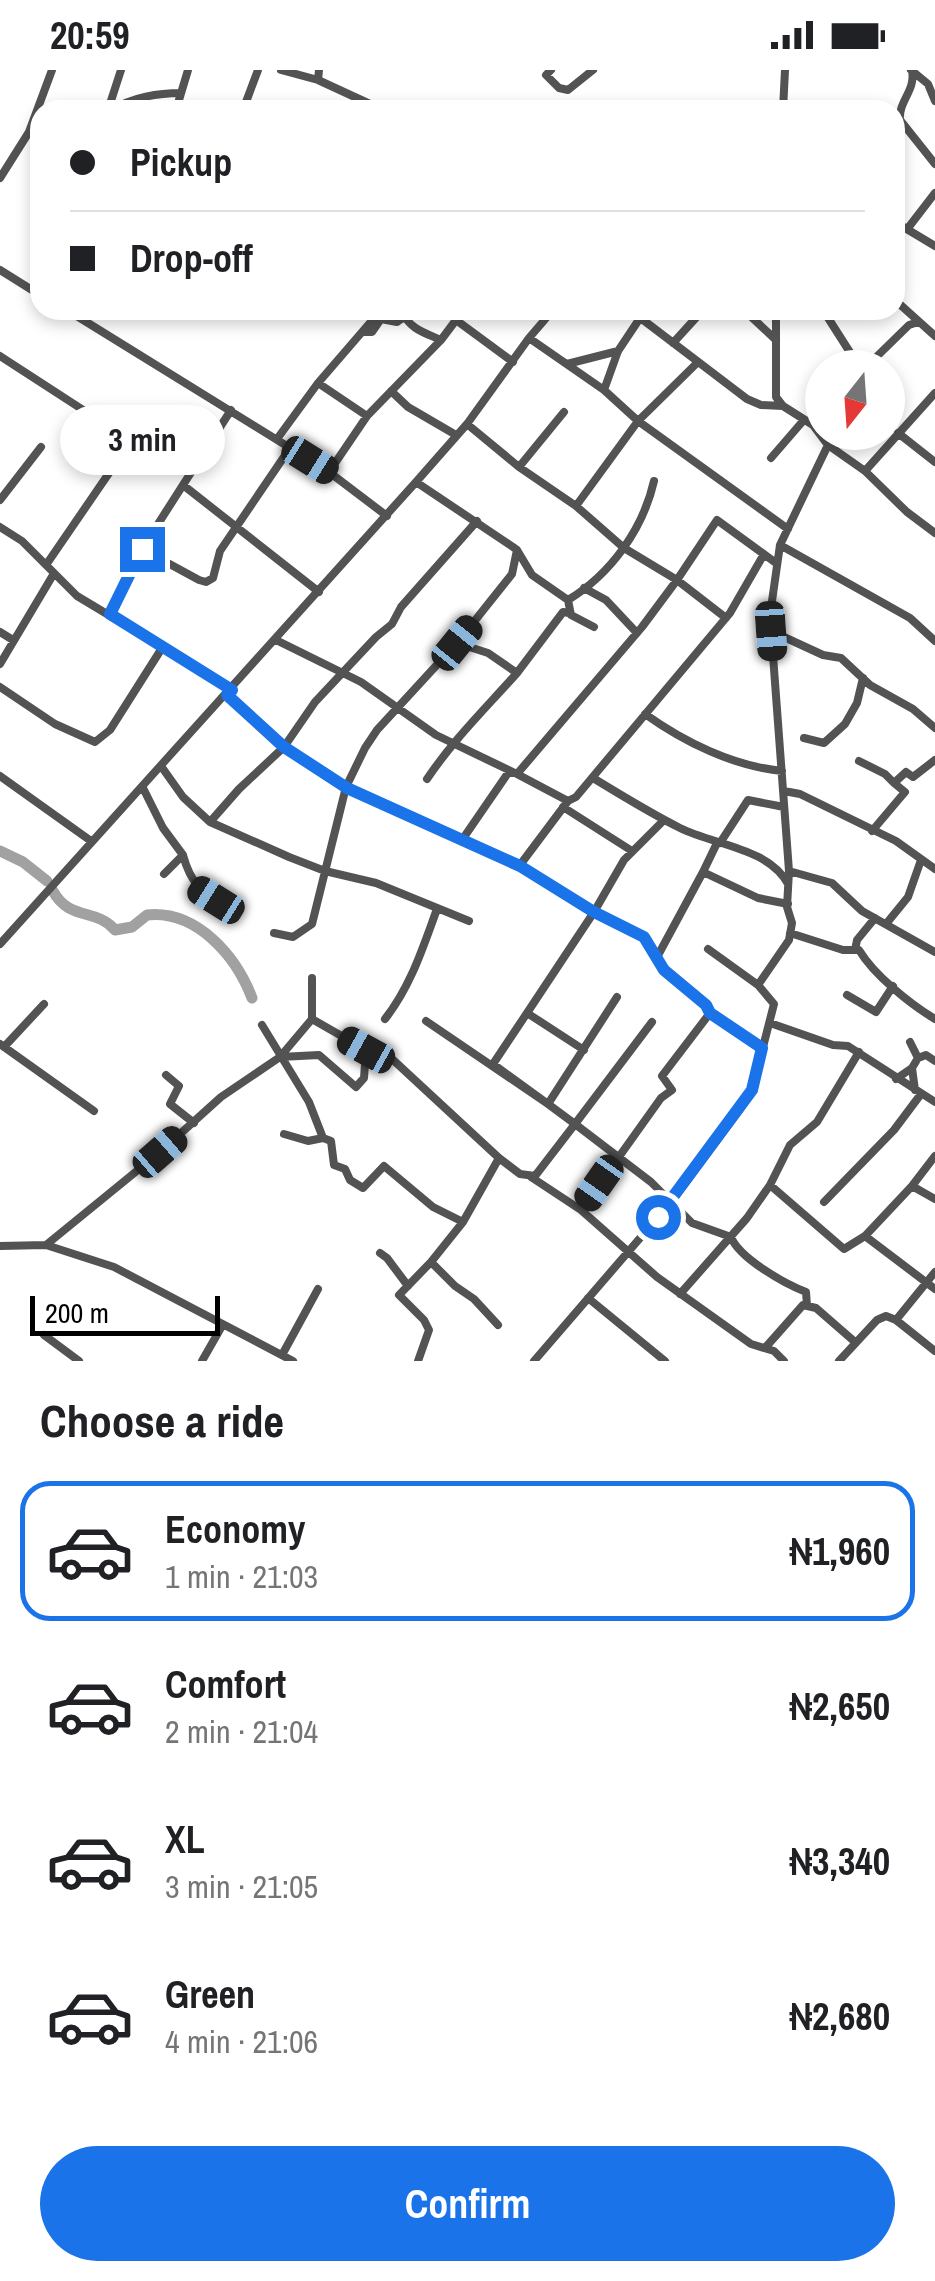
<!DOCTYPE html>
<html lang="en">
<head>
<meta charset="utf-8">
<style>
  body { margin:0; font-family:"Archivo Narrow",sans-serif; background:#f2f2f2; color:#202124; height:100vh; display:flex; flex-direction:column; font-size:38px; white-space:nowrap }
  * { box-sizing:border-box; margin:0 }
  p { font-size:32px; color:#757577 }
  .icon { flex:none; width:55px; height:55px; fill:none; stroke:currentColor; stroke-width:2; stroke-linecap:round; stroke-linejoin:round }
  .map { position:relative; height:1291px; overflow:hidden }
  .details { display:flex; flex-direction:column; background:#fff; flex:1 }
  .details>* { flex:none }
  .hud { position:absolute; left:30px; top:30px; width:875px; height:220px; border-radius:30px; box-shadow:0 5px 15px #0003; display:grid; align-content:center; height:220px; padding:0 40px; background:#fff }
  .needle { width:65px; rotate:197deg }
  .fabs { position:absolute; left:805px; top:280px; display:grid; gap:20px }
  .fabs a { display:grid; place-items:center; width:100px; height:100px; border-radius:50%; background:#fff; box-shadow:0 5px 15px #0003; font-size:50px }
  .scale { position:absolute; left:30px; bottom:25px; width:190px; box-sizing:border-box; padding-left:10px; border:5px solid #000; border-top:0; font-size:28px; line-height:35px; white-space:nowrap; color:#000; -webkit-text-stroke:8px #fff; paint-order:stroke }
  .end { position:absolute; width:45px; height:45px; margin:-22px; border:12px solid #1a73e8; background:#fff; box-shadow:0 0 0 5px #fff }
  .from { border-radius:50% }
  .bubble { position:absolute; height:70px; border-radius:35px; background:#fff; box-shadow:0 5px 15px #0003; font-size:32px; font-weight:700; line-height:70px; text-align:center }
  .car { position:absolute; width:30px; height:60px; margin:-30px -15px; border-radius:12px; box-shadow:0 0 8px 2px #0007; background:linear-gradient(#222 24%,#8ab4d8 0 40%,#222 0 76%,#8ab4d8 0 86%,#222 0) }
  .hud b { display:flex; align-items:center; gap:35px; height:95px; font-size:38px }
  .hud b+b { border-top:2px solid #e0e0e0 }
  .hud i { width:25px; height:25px; background:#202124 }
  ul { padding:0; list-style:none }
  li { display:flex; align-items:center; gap:30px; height:140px; margin:0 20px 15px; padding:0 20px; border:5px solid transparent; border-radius:30px }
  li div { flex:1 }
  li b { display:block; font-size:38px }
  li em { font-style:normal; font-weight:700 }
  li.selected { border-color:#1a73e8 }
  li>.icon { width:90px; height:90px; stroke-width:1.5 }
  h2 { padding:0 40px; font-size:45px; line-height:120px }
  .primary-button { display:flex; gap:20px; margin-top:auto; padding:20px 40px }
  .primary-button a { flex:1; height:115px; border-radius:60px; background:#1a73e8; color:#fff; font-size:40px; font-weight:700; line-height:115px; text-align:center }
  .status { display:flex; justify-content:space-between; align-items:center; height:70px; padding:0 50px; background:#fff; direction:ltr }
  .status svg { height:28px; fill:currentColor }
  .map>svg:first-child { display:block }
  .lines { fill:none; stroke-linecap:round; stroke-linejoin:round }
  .river { stroke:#a1a1a1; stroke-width:11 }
  .minor { stroke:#535353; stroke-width:8 }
  .route { stroke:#1a73e8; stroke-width:12 }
</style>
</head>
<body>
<div class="status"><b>20:59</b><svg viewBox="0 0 49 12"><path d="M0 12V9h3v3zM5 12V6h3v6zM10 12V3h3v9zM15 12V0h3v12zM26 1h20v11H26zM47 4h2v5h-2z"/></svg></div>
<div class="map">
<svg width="935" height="1291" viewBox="0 0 935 1291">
  <rect width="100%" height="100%" fill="#fff"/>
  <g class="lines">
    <path class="river" d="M0 781 23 792 47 811
      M53 821C69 851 97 838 115 860L132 857 147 845C197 840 236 886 252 928"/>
    <path class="minor" d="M281 0 318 10
      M319 0 318 10 383 40
      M551 0 546 5 559 18 568 20 593 0
      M911 0 928 14 935 31
      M912 1C916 20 898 32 900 50L935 94
      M108 40 121 0
      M113 40C131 27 160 23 181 23
      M176 40 188 0
      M243 40 258 0
      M783 40 785 0
      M0 108 29 62 52 0
      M895 152 935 176
      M908 158 935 123
      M0 200 40 225
      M895 230 935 266
      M67 240 329 402 387 446
      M401 240C409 259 425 263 441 270
      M630 240 747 329 761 335 783 336
      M744 240 776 270
      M776 240V327L783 336 813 355 828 375 865 401 907 442 935 463
      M823 240 860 298
      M364 262H372L381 249 397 252 404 247
      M529 268 553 240
      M673 273 703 240
      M0 286 131 371 46 495
      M567 294 618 281
      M865 298 909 255 918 252
      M318 313 367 346
      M604 320 618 281 640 248
      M391 321 408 337 456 365
      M467 354 519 397 576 436 624 478 677 510 717 450 776 493
      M898 363 935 392
      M277 369 318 313 381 240
      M771 388 803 351
      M519 397 564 342
      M865 401 935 323
      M329 402 367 346 441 270 456 250 513 292
      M183 415 319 522
      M0 430 41 377
      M576 436 638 351 698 292
      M0 457 22 471 77 526 232 619
      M780 475 910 548 935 571
      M142 479 199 510 206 512 213 508 220 481 290 378
      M517 480 532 505 568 530C611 504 643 459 654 411
      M584 518 606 530 637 563
      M568 530 571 545 594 557
      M110 545 142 479 231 340
      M771 561 823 585 841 588 870 615 913 639 935 658
      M0 562 13 570
      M276 570 361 612 436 665 517 704
      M457 573 488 583 517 603 563 542 569 543
      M0 594 53 505
      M0 617 55 654 95 672 110 660 162 578
      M227 625 281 675 347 718 520 795
      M645 644C684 672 733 696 782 701
      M804 668 824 673 845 654 857 633 863 608
      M859 691 885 704 894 713
      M161 696 183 727 210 752 289 787 325 801 376 813 469 851
      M0 706 91 771
      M593 708C621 725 650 743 680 758 714 775 769 778 788 814
      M427 709C454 669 485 639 517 603
      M142 716 163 758 183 785 164 804
      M784 721 800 724 896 771 935 799
      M568 731 517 704 642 557 677 510 726 548
      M563 737 632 781
      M210 752 239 719 284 677 315 632 376 567 392 554 401 537 477 451
      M872 761 905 722 894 713 906 702 913 707 935 690
      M462 770 508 703H512
      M720 773 748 730 784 737
      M183 785C192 819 206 823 234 841
      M789 801 832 813 862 841 935 882
      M703 802 717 773
      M886 854 908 827 921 790
      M274 863 293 867 312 854 346 717 365 678 377 660 457 573 512 504 517 480 513 477 416 412
      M790 863 843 880H859C874 905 910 934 935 949
      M0 874 416 412 467 354 529 268 604 320 638 351 788 459
      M855 880 857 870 875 848
      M656 889 703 802 758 828 788 834
      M758 915 789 870 792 853 787 837 789 801 770 545 780 475 828 375
      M847 925 876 942 893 916
      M710 943 762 978
      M312 949V908
      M385 949C411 916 423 877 437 839
      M426 951 548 1034 493 994 527 943
      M652 952 575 1054 651 1112 692 1153 731 1167C739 1188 785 1214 806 1222L807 1236
      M770 953 833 975 848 976 935 1032
      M262 955 309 1032 323 1068 331 1071 334 1095 345 1099 350 1110 363 1118 384 1096 433 1137 463 1152
      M910 972 918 988 912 998
      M0 974 94 1041
      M4 977 44 934
      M584 980 527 943 594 842 520 795 568 731 576 727 730 543 764 484
      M280 987 312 949 366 980 372 977 391 988 499 1088
      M918 988 926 985 935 991
      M166 1005 179 1016 170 1034 194 1053
      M896 1009 912 998 915 1020
      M284 1064 308 1071 323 1068
      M531 1107 581 1140 657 1207 751 1274 774 1281 784 1291
      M770 1115 844 1179 865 1166 935 1219
      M912 1116 935 1129
      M824 1132 894 1060 921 1024
      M581 1140 661 1028 672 1020 662 1006 710 943 706 935 663 900 644 867 594 842 624 790 664 750
      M865 1166 912 1116 935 1086
      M46 1175 160 1082 221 1027 280 987 319 985 356 1017 364 1008 366 980
      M0 1176 46 1175 114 1197 293 1291
      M380 1183 387 1188 408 1216
      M431 1192 455 1216 474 1229 498 1255
      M680 1224 747 1148 770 1115 790 1075 817 1052 859 982
      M588 1228 665 1291
      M896 1250 935 1202
      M44 1265 79 1291
      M765 1278 803 1235 816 1238 855 1272
      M282 1285 318 1219
      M202 1291 222 1256
      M418 1291 429 1260 424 1250 399 1225 431 1192 463 1152 499 1088 520 1104 535 1106 575 1054 548 1034 617 927
      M534 1291 672 1131 740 1039 752 1020 774 934 758 915 708 879
      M839 1291 877 1250 886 1246 896 1250 935 1281"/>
  </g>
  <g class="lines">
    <path class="route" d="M142 479 110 544 232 620 227 625 284 677 347 718 520 796 594 842 644 867 664 900 706 935 710 943 762 978 752 1020 658 1147"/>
  </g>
</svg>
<div class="fabs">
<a><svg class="needle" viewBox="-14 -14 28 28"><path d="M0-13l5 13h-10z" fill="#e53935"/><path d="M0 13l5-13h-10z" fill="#757577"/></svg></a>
</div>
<div class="scale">200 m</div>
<i class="end from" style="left:658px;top:1147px"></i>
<i class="end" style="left:142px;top:479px"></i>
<div class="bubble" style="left:60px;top:335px;width:165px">3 min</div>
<i class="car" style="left:310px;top:390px;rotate:122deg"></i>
<i class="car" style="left:771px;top:561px;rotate:176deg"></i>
<i class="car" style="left:457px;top:573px;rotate:39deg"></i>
<i class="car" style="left:216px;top:830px;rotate:302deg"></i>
<i class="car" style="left:366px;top:980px;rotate:299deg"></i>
<i class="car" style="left:160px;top:1082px;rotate:49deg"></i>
<i class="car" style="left:599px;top:1113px;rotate:215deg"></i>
<div class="hud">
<b><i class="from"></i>Pickup</b>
<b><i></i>Drop-off</b>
</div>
</div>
<section class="details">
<h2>Choose a ride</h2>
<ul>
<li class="selected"><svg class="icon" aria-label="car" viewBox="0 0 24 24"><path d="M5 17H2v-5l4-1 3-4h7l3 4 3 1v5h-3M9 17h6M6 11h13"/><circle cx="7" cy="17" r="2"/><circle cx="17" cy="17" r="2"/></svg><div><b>Economy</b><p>1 min · 21:03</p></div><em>₦1,960</em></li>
<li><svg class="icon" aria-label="car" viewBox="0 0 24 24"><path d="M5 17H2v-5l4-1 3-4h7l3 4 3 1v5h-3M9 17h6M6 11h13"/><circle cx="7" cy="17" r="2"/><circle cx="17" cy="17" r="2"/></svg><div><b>Comfort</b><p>2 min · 21:04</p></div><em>₦2,650</em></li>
<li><svg class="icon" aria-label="car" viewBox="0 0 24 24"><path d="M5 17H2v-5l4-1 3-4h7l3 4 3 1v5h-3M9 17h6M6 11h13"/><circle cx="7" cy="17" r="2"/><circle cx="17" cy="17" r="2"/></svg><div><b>XL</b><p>3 min · 21:05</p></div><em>₦3,340</em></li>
<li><svg class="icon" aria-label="car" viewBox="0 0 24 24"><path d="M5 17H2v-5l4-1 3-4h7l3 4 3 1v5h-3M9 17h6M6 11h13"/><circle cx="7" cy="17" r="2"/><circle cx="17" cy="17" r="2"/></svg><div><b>Green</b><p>4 min · 21:06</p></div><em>₦2,680</em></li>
</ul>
<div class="primary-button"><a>Confirm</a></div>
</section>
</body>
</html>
